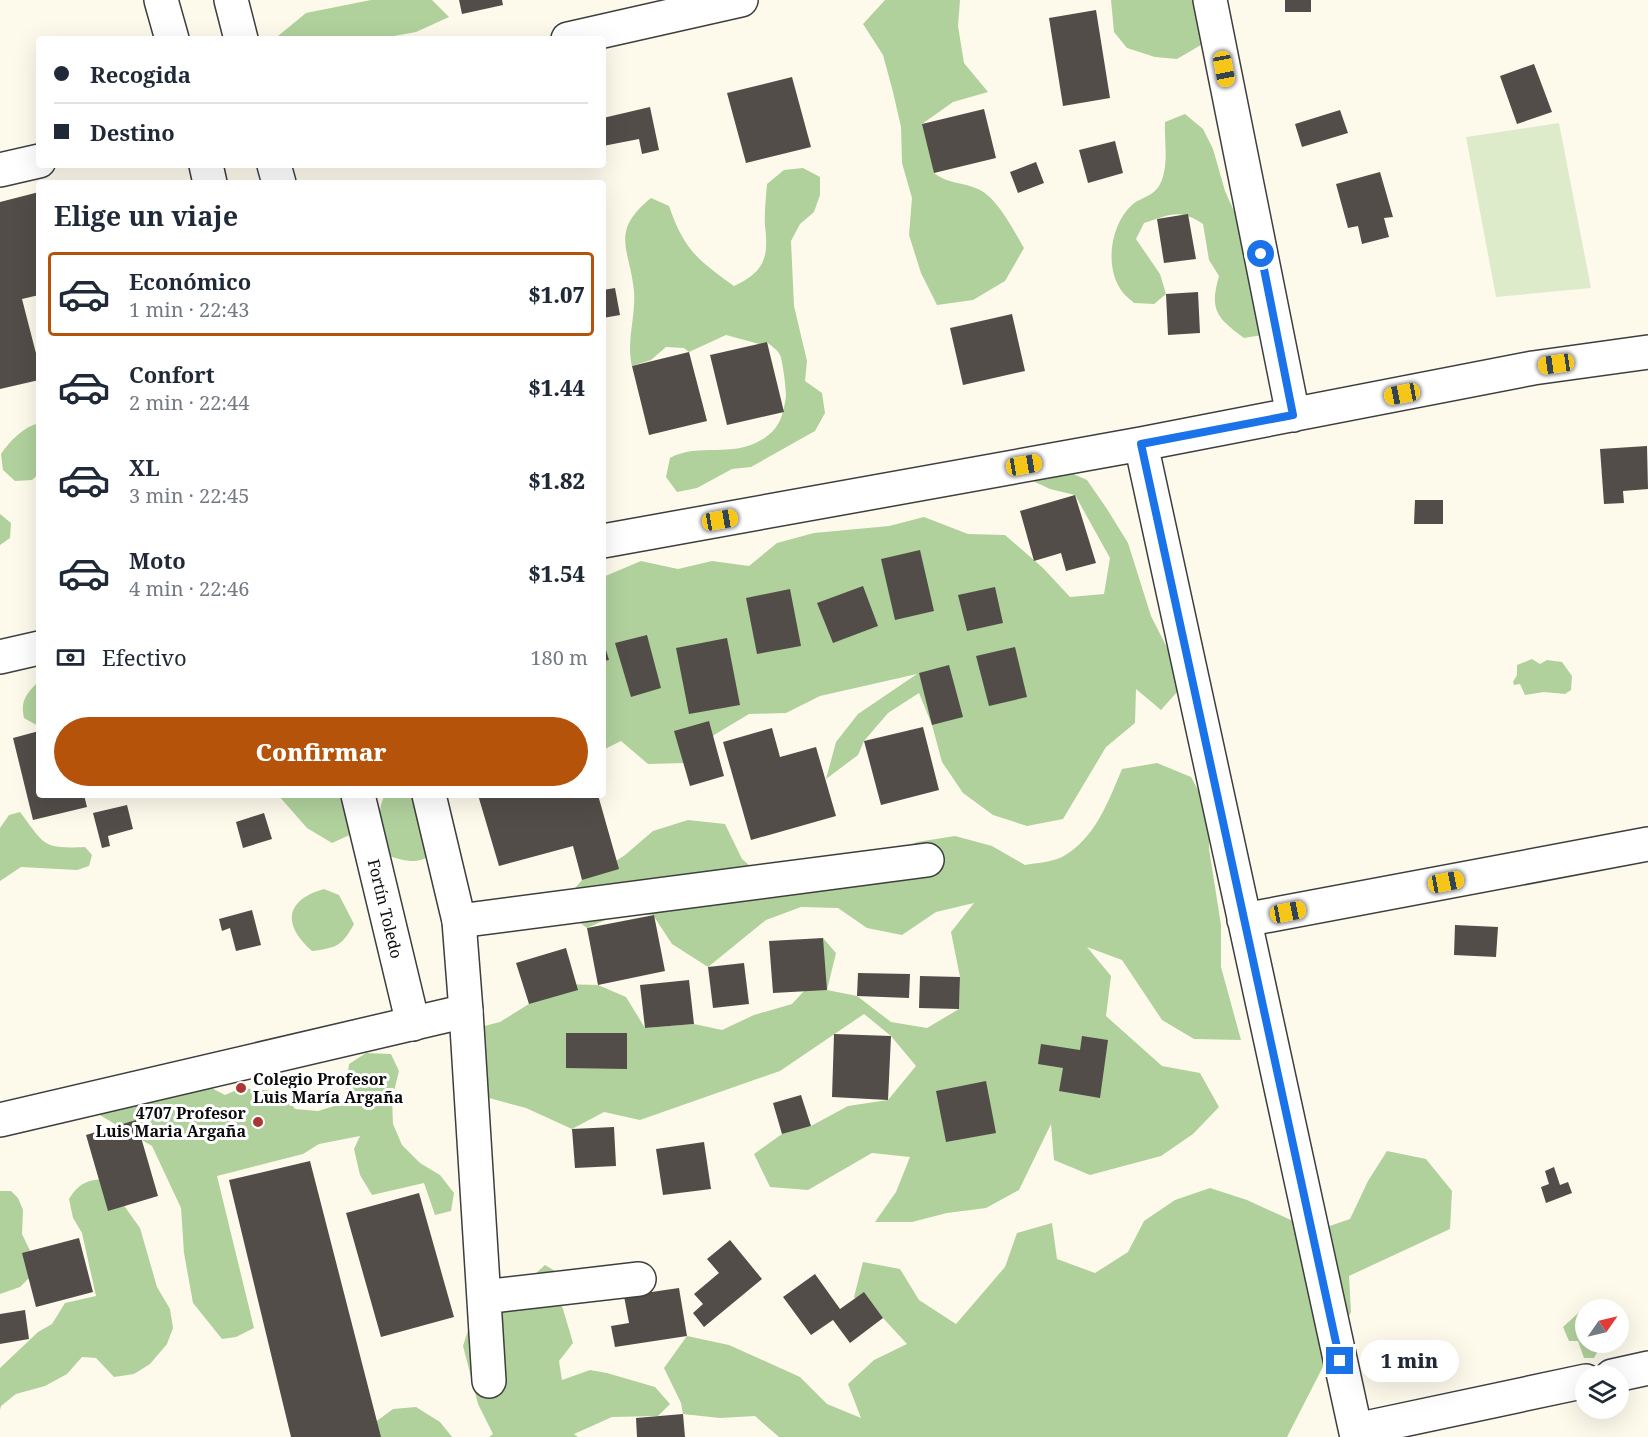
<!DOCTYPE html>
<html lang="es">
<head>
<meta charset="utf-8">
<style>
  body { margin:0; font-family:"Noto Serif",serif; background:#f6f6f7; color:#1f2937; height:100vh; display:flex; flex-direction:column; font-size:22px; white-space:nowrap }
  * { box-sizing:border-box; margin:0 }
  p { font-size:20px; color:#747a83 }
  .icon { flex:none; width:33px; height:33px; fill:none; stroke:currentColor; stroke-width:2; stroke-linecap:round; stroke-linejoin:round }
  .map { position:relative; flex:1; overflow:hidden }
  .details { position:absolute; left:36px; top:180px; width:570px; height:618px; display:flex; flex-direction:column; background:#fff; border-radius:6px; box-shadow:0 6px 24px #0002 }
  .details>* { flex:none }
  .top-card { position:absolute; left:36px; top:36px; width:570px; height:132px; border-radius:6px; box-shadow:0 6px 24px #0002; display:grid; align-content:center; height:132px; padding:0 18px; background:#fff }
  .needle { width:39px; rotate:56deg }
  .buttons { position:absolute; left:1575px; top:1299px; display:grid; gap:12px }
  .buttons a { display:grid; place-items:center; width:54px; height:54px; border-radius:50%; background:#fff; box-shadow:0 6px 24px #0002; font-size:30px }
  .end { position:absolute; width:27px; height:27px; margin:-14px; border:8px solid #1a73e8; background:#fff; box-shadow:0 0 0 3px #fff }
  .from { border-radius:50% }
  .bubble { position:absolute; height:42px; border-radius:21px; background:#fff; box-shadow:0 6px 24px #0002; font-size:20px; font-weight:800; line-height:42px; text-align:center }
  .car { position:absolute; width:18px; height:36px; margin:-18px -9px; border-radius:8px; box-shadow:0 0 4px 2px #0007; background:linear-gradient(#f5c518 24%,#345 0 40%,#f5c518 0 76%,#345 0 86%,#f5c518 0) }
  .top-card b { display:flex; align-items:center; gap:21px; height:57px; font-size:22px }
  .top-card b+b { border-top:2px solid #e0e1e3 }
  .top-card i { width:15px; height:15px; background:#1f2937 }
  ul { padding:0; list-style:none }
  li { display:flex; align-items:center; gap:18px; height:84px; margin:0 12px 9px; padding:0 6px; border:3px solid transparent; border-radius:6px }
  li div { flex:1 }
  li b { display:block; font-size:22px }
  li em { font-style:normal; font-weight:800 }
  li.on { border-color:#b45309 }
  li>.icon { width:54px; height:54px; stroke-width:1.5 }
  h2 { padding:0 18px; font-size:27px; line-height:72px }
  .pay { display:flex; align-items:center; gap:15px; height:66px; padding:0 18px; font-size:22px }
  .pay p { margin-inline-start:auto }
  .primary-button { display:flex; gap:12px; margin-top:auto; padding:12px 18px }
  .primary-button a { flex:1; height:69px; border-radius:36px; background:#b45309; color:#fff; font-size:24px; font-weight:800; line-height:69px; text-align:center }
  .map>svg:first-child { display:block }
  .forest { fill:#b0d19c }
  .pitch { fill:#deebcb }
  .building { fill:#524d49 }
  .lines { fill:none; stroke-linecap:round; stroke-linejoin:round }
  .minor-casing { stroke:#3e3e3e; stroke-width:36 }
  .tertiary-casing { stroke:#3e3e3e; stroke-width:36 }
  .minor { stroke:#fff; stroke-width:33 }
  .tertiary { stroke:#fff; stroke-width:33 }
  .route { stroke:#1a73e8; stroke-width:8 }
  .poi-dot { fill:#a93736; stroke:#fff; stroke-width:2 }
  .labels { text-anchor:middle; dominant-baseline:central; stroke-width:6; stroke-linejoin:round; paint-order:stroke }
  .street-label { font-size:16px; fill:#0b0b0b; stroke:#fff }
  .poi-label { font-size:16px; font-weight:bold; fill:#0b0b0b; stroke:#fff; text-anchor:start }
</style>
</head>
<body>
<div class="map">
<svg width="1648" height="1437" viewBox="0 0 1648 1437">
  <rect width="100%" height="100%" fill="#fdfaec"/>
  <path class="forest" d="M371 0H432L449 17 416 32 378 39H281L278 36 306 13Z
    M885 0H960L958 26 964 63 988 92 953 102 922 124 929 137 934 173C948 184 962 182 978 189 997 197 1014 231 1024 248L1005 281 973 300 937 305 921 273 909 235 912 198 902 163 901 127 893 92 883 55 863 24Z
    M1111 0H1218L1206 42 1177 59 1155 57 1127 48 1114 32Z
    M1185 114 1203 129 1213 149 1225 191 1242 229 1269 334 1244 338C1217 318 1209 310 1219 276L1209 260 1203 224C1179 208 1170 215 1144 223L1136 239 1160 274 1166 294 1154 304 1134 303C1130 299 1124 295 1121 290 1104 265 1111 223 1133 204 1144 196 1155 196 1161 182 1169 164 1164 140 1165 122Z
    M803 168 820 177V195L814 212 800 224 791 241 794 306 807 361 805 381 822 393 825 413 815 431 751 467 732 469 697 488 677 492 666 477 670 458C699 442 731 459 763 439 780 428 783 416 786 396 786 389 783 362 780 355 778 350 771 346 767 342L763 345 726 335 689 352 684 348 666 347 651 360 632 366C626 341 636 317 634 291 630 249 609 232 651 198L669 206C684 250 698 260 734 286 764 272 769 258 765 226 764 213 766 198 767 184L784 170Z
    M39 423V474L32 480 15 481 3 470 1 454C10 441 23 427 39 423Z
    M1053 465 1087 480 1107 509 1128 543 1151 616 1185 683 1161 710 1136 689 1135 723 1106 747 1063 819 1027 826 993 815 963 793 942 762 932 725 919 693 888 713 864 741 858 755 826 779 836 742 858 714 917 674 820 696 786 713 749 714 714 735 686 763 648 764 621 741 603 750V577L641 561 678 569 712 561 749 566 777 543 814 533 889 526 924 517 968 534 1005 535 1043 568 1070 597 1104 594 1110 558 1075 495 1050 489 1018 474Z
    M0 514 11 523 10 538 0 545Z
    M1532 659 1540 664 1547 660 1562 662 1572 676 1571 690 1565 694 1544 692 1525 695 1520 684 1514 685 1513 682 1517 675V665Z
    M39 681V725L38 726 24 718C20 700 27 693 39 681Z
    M1157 763 1191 777 1209 810V849L1221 925V967L1241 1040 1194 1039 1162 1020 1122 960 1087 947 1111 976 1106 1016 1162 1066 1200 1073 1219 1107 1193 1134 1161 1156 1090 1175 1054 1160 1051 1124 1019 1190 986 1208 947 1213 912 1222H875L896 1192 910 1157 872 1153 808 1190 770 1187 754 1154 782 1134 811 1126 848 1106 888 1100 916 1066 891 1036 864 1014 780 1071 640 1120 604 1112 572 1129 526 1108 489 1098 469 1068 461 1032 500 1022 561 984 598 985 626 997 645 1028 694 1024 722 1030 754 1015 792 1004 816 978 823 938 836 953 827 990 857 996 891 1022 927 1028 959 1009 960 977 951 932 974 903 936 912 902 935 867 928 838 908 801 907 766 920 708 967 672 944 653 915 621 913 587 928 559 907 582 880 595 875 625 855 653 831 688 820 725 824 742 859 771 884 882 857 917 842 955 836 992 846 1025 865C1036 863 1052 862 1062 857 1095 839 1108 802 1122 769Z
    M278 795H355L352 834 332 843 307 828Z
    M385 795H438L452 816 453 836C429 859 421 868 387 855 381 837 375 812 385 795Z
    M20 812C45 845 42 849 85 847L92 855 89 866 77 870 21 867 0 881V828L9 815Z
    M324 889 339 895 354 924C342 946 336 948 312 951 282 925 285 900 324 889Z
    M366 1053 391 1054 399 1071 392 1099 393 1124 402 1145 420 1163 440 1175 454 1193 451 1211 435 1215 424 1183 372 1195 360 1175 354 1149 360 1136 319 1144 303 1154 217 1176 254 1328 236 1337 222 1339 193 1303 184 1253 181 1208 152 1146 93 1111 110 1081 129 1072 167 1065 225 1095 241 1088 283 1092 295 1109 318 1111 357 1099 346 1088 349 1064Z
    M1387 1151 1426 1159 1452 1191 1450 1229 1349 1276 1351 1312 1287 1437H779L755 1416 720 1418 683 1414 681 1403 664 1368 687 1336 729 1345 800 1377 827 1404 861 1418 848 1384 874 1360 907 1344 883 1318 854 1297 863 1262 900 1269 919 1300 956 1324 1005 1267 1017 1233 1052 1223 1057 1259 1095 1273 1128 1252 1144 1221 1175 1200 1210 1188 1247 1200 1315 1231 1350 1219 1368 1181Z
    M105 1179 140 1228 157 1287 170 1309 173 1328 167 1344 150 1364 134 1374 114 1377 96 1358 82 1357 67 1374 45 1386 16 1394 1 1406 0 1410V1368L38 1332 52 1324 65 1303 96 1296 82 1233 73 1218 69 1199C79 1183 87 1180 105 1179Z
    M0 1191H11L18 1198 23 1210 22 1234 34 1259V1273L20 1287 0 1294Z
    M545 1265 560 1274V1299L573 1343 559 1361 562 1380 590 1370 607 1373 655 1387 670 1404 658 1416 612 1417 574 1434 578 1437H489L493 1434 478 1404 463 1346 471 1321 523 1285Z
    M1587 1305 1601 1307 1602 1309 1586 1310V1342L1611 1343 1602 1344 1594 1358H1584L1578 1341H1569L1563 1327Z
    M416 1407 440 1422 452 1437H355L393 1409Z"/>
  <path class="pitch" d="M1559 123 1591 288 1496 297 1466 137Z"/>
  <path class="building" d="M459 0H502L503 5 462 14Z
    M1285 0H1311V12H1285Z
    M1096 10 1110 98 1063 106 1049 18Z
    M1534 64 1552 112 1517 124 1500 76Z
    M792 77 811 147 746 163 727 93Z
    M650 107 659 150 642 154 639 139 603 146V118Z
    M984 109 996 158 934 173 922 124Z
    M1340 110 1348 133 1302 147 1295 124Z
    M1115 141 1123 173 1088 183 1079 150Z
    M1036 162 1044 183 1018 193 1010 172Z
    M1380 172 1393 217 1384 218 1389 237 1362 244 1358 226 1348 228 1336 184Z
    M39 192V295L22 299 39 365V380L0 389V202Z
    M1188 214 1196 259 1164 263 1157 219Z
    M615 288 620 315 603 318V290Z
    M1198 292 1200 333 1168 335 1166 294Z
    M1012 314 1025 371 963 385 950 328Z
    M767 342 784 412 727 425 710 355Z
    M689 352 707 421 649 435 632 366Z
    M1647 446 1648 489 1623 491 1624 503 1604 504 1600 449Z
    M1075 495 1096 563 1066 571 1061 553 1034 561 1020 511Z
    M1415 500H1443V524H1414Z
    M920 550 934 611 895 620 881 559Z
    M863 586 878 626 833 643 817 603Z
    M995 587 1003 623 967 631 958 595Z
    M790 589 801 646 757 654 746 598Z
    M647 635 661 688 631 697 615 643Z
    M727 638 740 705 689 714 676 648Z
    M603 640 609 660 603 661Z
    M1015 647 1027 697 989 706 976 656Z
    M949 665 963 717 932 725 919 673Z
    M709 721 724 776 690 786 674 731Z
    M923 727 939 790 881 805 864 741Z
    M772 728 780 757 816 747 836 816 751 840 723 742Z
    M39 731V795H84L87 807 33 820 13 738Z
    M478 795H598L619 869 582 880 573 846 499 866Z
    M127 805 133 829 108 836 110 846 102 848 93 813Z
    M264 813 272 839 243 848 236 822Z
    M252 910 261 945 236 951 230 928 222 931 219 919Z
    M654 915 665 971 598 985 587 928Z
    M1455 925 1498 927 1496 957 1454 955Z
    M823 938 827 990 773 993 769 941Z
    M566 948 578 990 529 1004 516 963Z
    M744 963 749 1004 713 1008 708 967Z
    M858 973 910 974 909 998 857 996Z
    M920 976 960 977 959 1009 919 1008Z
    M689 980 694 1024 645 1028 640 985Z
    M566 1033H627V1069L566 1068Z
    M834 1034 891 1036 888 1100 832 1097Z
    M1082 1036 1108 1040 1100 1098 1059 1091 1063 1068 1038 1064 1041 1044 1080 1050Z
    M986 1081 996 1133 946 1142 936 1091Z
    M801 1095 811 1126 782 1134 773 1103Z
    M136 1120 158 1196 108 1211 86 1135Z
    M614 1127 616 1166 575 1168 572 1129Z
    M704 1142 711 1189 663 1195 656 1149Z
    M310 1161 381 1437H291L229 1180Z
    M1554 1167 1560 1185 1568 1182 1572 1193 1546 1203 1541 1187 1549 1184 1545 1171Z
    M419 1193 454 1317 381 1337 346 1213Z
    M79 1238 93 1292 36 1307 22 1253Z
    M730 1240 762 1279 704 1327 693 1313 703 1304 694 1294 719 1273 707 1259Z
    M815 1274 840 1309 864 1292 883 1318 850 1343 833 1320 811 1335 783 1297Z
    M679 1288 687 1336 615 1347 611 1326 629 1323 624 1296Z
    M25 1310 29 1339 0 1344V1314Z
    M683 1414 685 1437H637L636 1418Z"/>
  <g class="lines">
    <g class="minor-casing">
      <path id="minor" d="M1210 0 1293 415
        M568 39 741 0
        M0 170 39 161
        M1141 444 1357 1437
        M603 541 1141 444 1533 368 1648 352
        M0 657 39 648
        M1244 920 1648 844
        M459 921 927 860
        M466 1011 489 1381
        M484 1297 639 1279
        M1612 1376 1648 1368
        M1356 1430 1586 1381"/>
    </g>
    <g class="tertiary-casing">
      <g id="tertiary">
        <path d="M161 0 172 39"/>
        <path d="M231 0 241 39"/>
        <path d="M206 165 210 183"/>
        <path d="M274 165 279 183"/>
        <path id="s1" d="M358 795 413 1024"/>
        <path d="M0 1120 466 1011 459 921 429 795"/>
      </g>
    </g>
    <use href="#minor" class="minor"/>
    <use href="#tertiary" class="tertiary"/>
  </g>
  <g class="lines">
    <path class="route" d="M1261 254 1293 415 1141 444 1340 1361"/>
  </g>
  <g class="poi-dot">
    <circle cx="241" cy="1088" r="6"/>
    <circle cx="258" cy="1122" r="6"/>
  </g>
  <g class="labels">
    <g class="street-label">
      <text stroke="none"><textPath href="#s1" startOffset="117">Fortín Toledo</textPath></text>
    </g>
    <g class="poi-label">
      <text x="253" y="1079">Colegio Profesor<tspan x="253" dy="18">Luis María Argaña</tspan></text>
      <text x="246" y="1113" text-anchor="end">4707 Profesor<tspan x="246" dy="18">Luis Maria Argaña</tspan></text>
    </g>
  </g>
</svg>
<div class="buttons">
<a><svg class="needle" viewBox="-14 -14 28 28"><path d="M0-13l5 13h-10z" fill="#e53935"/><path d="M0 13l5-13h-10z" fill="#747a83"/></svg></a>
<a><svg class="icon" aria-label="layers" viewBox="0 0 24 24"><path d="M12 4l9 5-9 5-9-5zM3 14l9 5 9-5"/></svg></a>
</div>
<i class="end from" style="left:1261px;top:254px"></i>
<i class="end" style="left:1340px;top:1361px"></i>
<div class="bubble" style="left:1360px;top:1340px;width:99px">1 min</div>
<i class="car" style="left:1224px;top:69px;rotate:169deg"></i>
<i class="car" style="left:1556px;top:364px;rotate:262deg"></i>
<i class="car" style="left:1402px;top:394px;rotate:259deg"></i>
<i class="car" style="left:1024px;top:465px;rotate:80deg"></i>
<i class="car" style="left:720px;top:520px;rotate:80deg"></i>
<i class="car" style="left:1446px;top:882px;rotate:79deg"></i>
<i class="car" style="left:1288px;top:912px;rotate:79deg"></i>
<div class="top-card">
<b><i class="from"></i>Recogida</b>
<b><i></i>Destino</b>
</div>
<section class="details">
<h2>Elige un viaje</h2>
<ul>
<li class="on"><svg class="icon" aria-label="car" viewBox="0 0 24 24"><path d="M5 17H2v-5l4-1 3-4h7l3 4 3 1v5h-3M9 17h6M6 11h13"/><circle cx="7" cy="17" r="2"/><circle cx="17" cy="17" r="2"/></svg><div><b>Económico</b><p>1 min · 22:43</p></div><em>$1.07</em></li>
<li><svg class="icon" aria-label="car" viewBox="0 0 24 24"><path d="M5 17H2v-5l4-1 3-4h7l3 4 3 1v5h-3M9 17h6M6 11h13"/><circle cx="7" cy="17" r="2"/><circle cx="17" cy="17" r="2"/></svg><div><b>Confort</b><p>2 min · 22:44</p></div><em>$1.44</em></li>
<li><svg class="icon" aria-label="car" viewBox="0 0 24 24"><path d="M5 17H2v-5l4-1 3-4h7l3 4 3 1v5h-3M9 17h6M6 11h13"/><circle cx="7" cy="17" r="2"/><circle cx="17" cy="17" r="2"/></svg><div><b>XL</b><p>3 min · 22:45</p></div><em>$1.82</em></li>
<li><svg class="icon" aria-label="car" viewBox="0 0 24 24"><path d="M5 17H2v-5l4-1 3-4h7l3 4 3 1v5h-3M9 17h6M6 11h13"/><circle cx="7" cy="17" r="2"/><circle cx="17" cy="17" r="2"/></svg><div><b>Moto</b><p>4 min · 22:46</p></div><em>$1.54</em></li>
</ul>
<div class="pay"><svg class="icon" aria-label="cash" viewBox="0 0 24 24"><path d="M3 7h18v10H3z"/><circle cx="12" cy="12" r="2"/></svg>Efectivo<p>180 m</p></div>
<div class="primary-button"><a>Confirmar</a></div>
</section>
</div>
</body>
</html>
